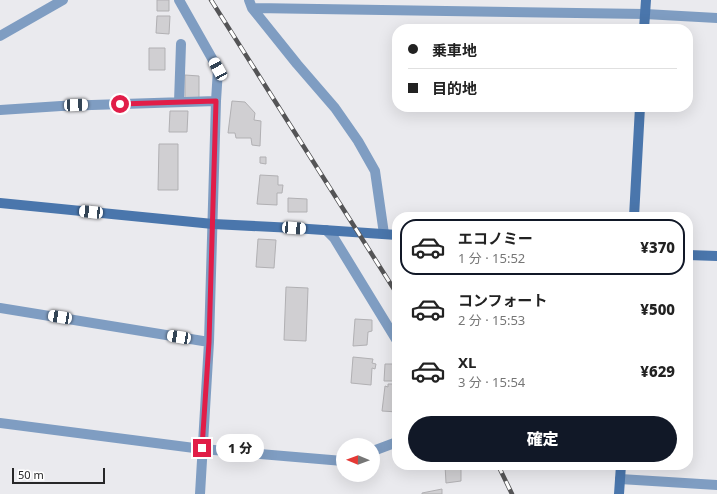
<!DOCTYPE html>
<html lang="ja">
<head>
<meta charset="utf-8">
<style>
  body { margin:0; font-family:"Noto Sans","Noto Sans JP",sans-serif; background:#f6f6f6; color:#222; height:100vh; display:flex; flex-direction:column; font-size:15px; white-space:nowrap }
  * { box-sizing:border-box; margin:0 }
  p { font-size:13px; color:#767676 }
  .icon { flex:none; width:22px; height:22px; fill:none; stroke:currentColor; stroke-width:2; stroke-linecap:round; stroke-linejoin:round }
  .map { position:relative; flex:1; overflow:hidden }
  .drawer { position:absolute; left:392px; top:212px; width:301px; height:258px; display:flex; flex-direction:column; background:#fff; border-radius:16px; box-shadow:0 4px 16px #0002 }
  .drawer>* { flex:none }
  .hud { position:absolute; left:392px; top:24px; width:301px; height:88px; border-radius:16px; box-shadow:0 4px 16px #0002; display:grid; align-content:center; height:88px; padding:0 16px; background:#fff }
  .needle { width:26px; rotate:271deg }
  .fabs { position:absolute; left:336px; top:438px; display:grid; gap:8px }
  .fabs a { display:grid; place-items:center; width:44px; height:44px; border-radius:50%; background:#fff; box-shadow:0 4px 16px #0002; font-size:20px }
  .scale { position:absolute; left:12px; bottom:10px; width:93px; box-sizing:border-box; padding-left:4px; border:2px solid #272728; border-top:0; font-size:11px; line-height:14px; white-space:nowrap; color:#272728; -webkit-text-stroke:3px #fff; paint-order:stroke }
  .end { position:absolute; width:18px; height:18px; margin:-9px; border:5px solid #e11d48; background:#fff; box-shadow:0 0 0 2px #fff }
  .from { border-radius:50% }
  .bubble { position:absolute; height:28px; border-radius:14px; background:#fff; box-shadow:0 4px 16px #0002; font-size:13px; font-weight:800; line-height:28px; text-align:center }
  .car { position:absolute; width:12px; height:24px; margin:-12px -6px; border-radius:5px; box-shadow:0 0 3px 1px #0007; background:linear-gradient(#fff 24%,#345 0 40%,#fff 0 76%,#345 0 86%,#fff 0) }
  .hud b { display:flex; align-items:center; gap:14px; height:38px; font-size:15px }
  .hud b+b { border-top:1px solid #e0e0e0 }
  .hud i { width:10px; height:10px; background:#222 }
  ul { padding:7px 0 0; list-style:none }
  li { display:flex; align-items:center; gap:12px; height:56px; margin:0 8px 6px; padding:0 8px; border:2px solid transparent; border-radius:16px }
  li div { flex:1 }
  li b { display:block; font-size:15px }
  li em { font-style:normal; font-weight:800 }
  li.current { border-color:#111827 }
  li>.icon { width:36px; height:36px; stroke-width:1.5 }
  .button { display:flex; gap:8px; margin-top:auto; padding:8px 16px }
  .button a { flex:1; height:46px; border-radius:24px; background:#111827; color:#fff; font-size:16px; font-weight:800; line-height:46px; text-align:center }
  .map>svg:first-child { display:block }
  .building { fill:#d0cfd2; stroke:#b1b0b3 }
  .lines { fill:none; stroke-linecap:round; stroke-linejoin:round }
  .street { stroke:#7f9dc2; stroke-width:10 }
  .secondary { stroke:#4a76ac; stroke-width:10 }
  .rail-casing { stroke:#545456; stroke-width:4.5 }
  .rail { stroke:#fff; stroke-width:3; stroke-dasharray:9; stroke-linecap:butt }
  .route { stroke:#e11d48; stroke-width:5 }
</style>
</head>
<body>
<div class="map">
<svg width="717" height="494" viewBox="0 0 717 494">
  <rect width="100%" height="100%" fill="#eaeaee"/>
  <path class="building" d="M157 0H169V11H157Z
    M157 16H170L169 34 156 33Z
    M149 48H165V70H149Z
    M185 75 199 76V98H185Z
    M232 101 245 102 255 113 254 120 261 121 260 146 252 145 251 138H236L235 133H228Z
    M170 111H188L187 132H169Z
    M159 144H178V190H158Z
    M260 157H266V164L260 163Z
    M260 175 278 176V185H283L282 193H277V205L257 204Z
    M288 198 307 199V212H288Z
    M258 239 276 240 274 268 256 267Z
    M286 287 308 288 306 341 284 340Z
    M355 319 372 320V331L368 332 367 345 353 346Z
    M353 357 373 359 372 363 376 364 375 369 372 368 371 385 351 383Z
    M385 364H397V374L394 375 393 381H384Z
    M388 384H397V412L382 411 385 386 388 387Z
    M445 465H461V481L446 483Z
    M442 489V494H422V493Z"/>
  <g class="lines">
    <path class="street" d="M179 0 218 69 216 101 209 342 200 494
      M249 0 252 8 297 64 335 108 358 141 375 171 384 234
      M252 8 645 14 717 18
      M0 36 63 0
      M179 102 181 44
      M0 110 61 106 216 101
      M326 230 334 238 397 341
      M0 308 209 342
      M0 423 202 449 343 461
      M373 451 397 442
      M620 479 717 485"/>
    <path class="secondary" d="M644 29 646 0
      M0 203 213 224 294 228 397 235
      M634 217 640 107
      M688 255 717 256
      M619 494 621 465"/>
    <g class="rail-casing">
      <path id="rail" d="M211 0 397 294
        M498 465 512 494"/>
    </g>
    <use href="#rail" class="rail"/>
  </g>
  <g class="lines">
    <path class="route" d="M120 104 216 101 209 342 202 448"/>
  </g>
</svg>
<div class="fabs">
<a><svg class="needle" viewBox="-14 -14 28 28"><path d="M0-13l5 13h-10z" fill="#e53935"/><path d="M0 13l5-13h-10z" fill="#767676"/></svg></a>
</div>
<div class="scale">50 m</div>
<i class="end from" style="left:120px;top:104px"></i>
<i class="end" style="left:202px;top:448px"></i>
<div class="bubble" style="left:216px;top:434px;width:48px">1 分</div>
<i class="car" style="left:218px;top:69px;rotate:331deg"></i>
<i class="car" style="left:76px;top:105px;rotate:88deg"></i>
<i class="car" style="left:91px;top:212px;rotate:276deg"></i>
<i class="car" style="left:294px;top:228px;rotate:94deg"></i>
<i class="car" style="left:60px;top:317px;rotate:279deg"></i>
<i class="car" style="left:179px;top:337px;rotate:279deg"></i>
<div class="hud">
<b><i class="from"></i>乗車地</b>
<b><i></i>目的地</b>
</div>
<section class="drawer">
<ul>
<li class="current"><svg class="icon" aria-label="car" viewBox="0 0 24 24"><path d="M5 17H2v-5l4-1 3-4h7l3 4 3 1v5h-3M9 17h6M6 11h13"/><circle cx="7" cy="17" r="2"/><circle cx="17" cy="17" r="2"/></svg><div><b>エコノミー</b><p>1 分 · 15:52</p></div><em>¥370</em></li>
<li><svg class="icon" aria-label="car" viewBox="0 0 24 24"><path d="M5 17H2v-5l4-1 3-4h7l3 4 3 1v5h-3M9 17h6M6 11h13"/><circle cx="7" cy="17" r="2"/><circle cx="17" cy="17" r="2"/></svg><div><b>コンフォート</b><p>2 分 · 15:53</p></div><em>¥500</em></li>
<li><svg class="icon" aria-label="car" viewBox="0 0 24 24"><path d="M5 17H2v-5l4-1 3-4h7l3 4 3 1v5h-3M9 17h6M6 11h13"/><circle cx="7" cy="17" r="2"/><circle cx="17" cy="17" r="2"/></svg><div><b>XL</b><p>3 分 · 15:54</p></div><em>¥629</em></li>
</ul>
<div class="button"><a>確定</a></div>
</section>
</div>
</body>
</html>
